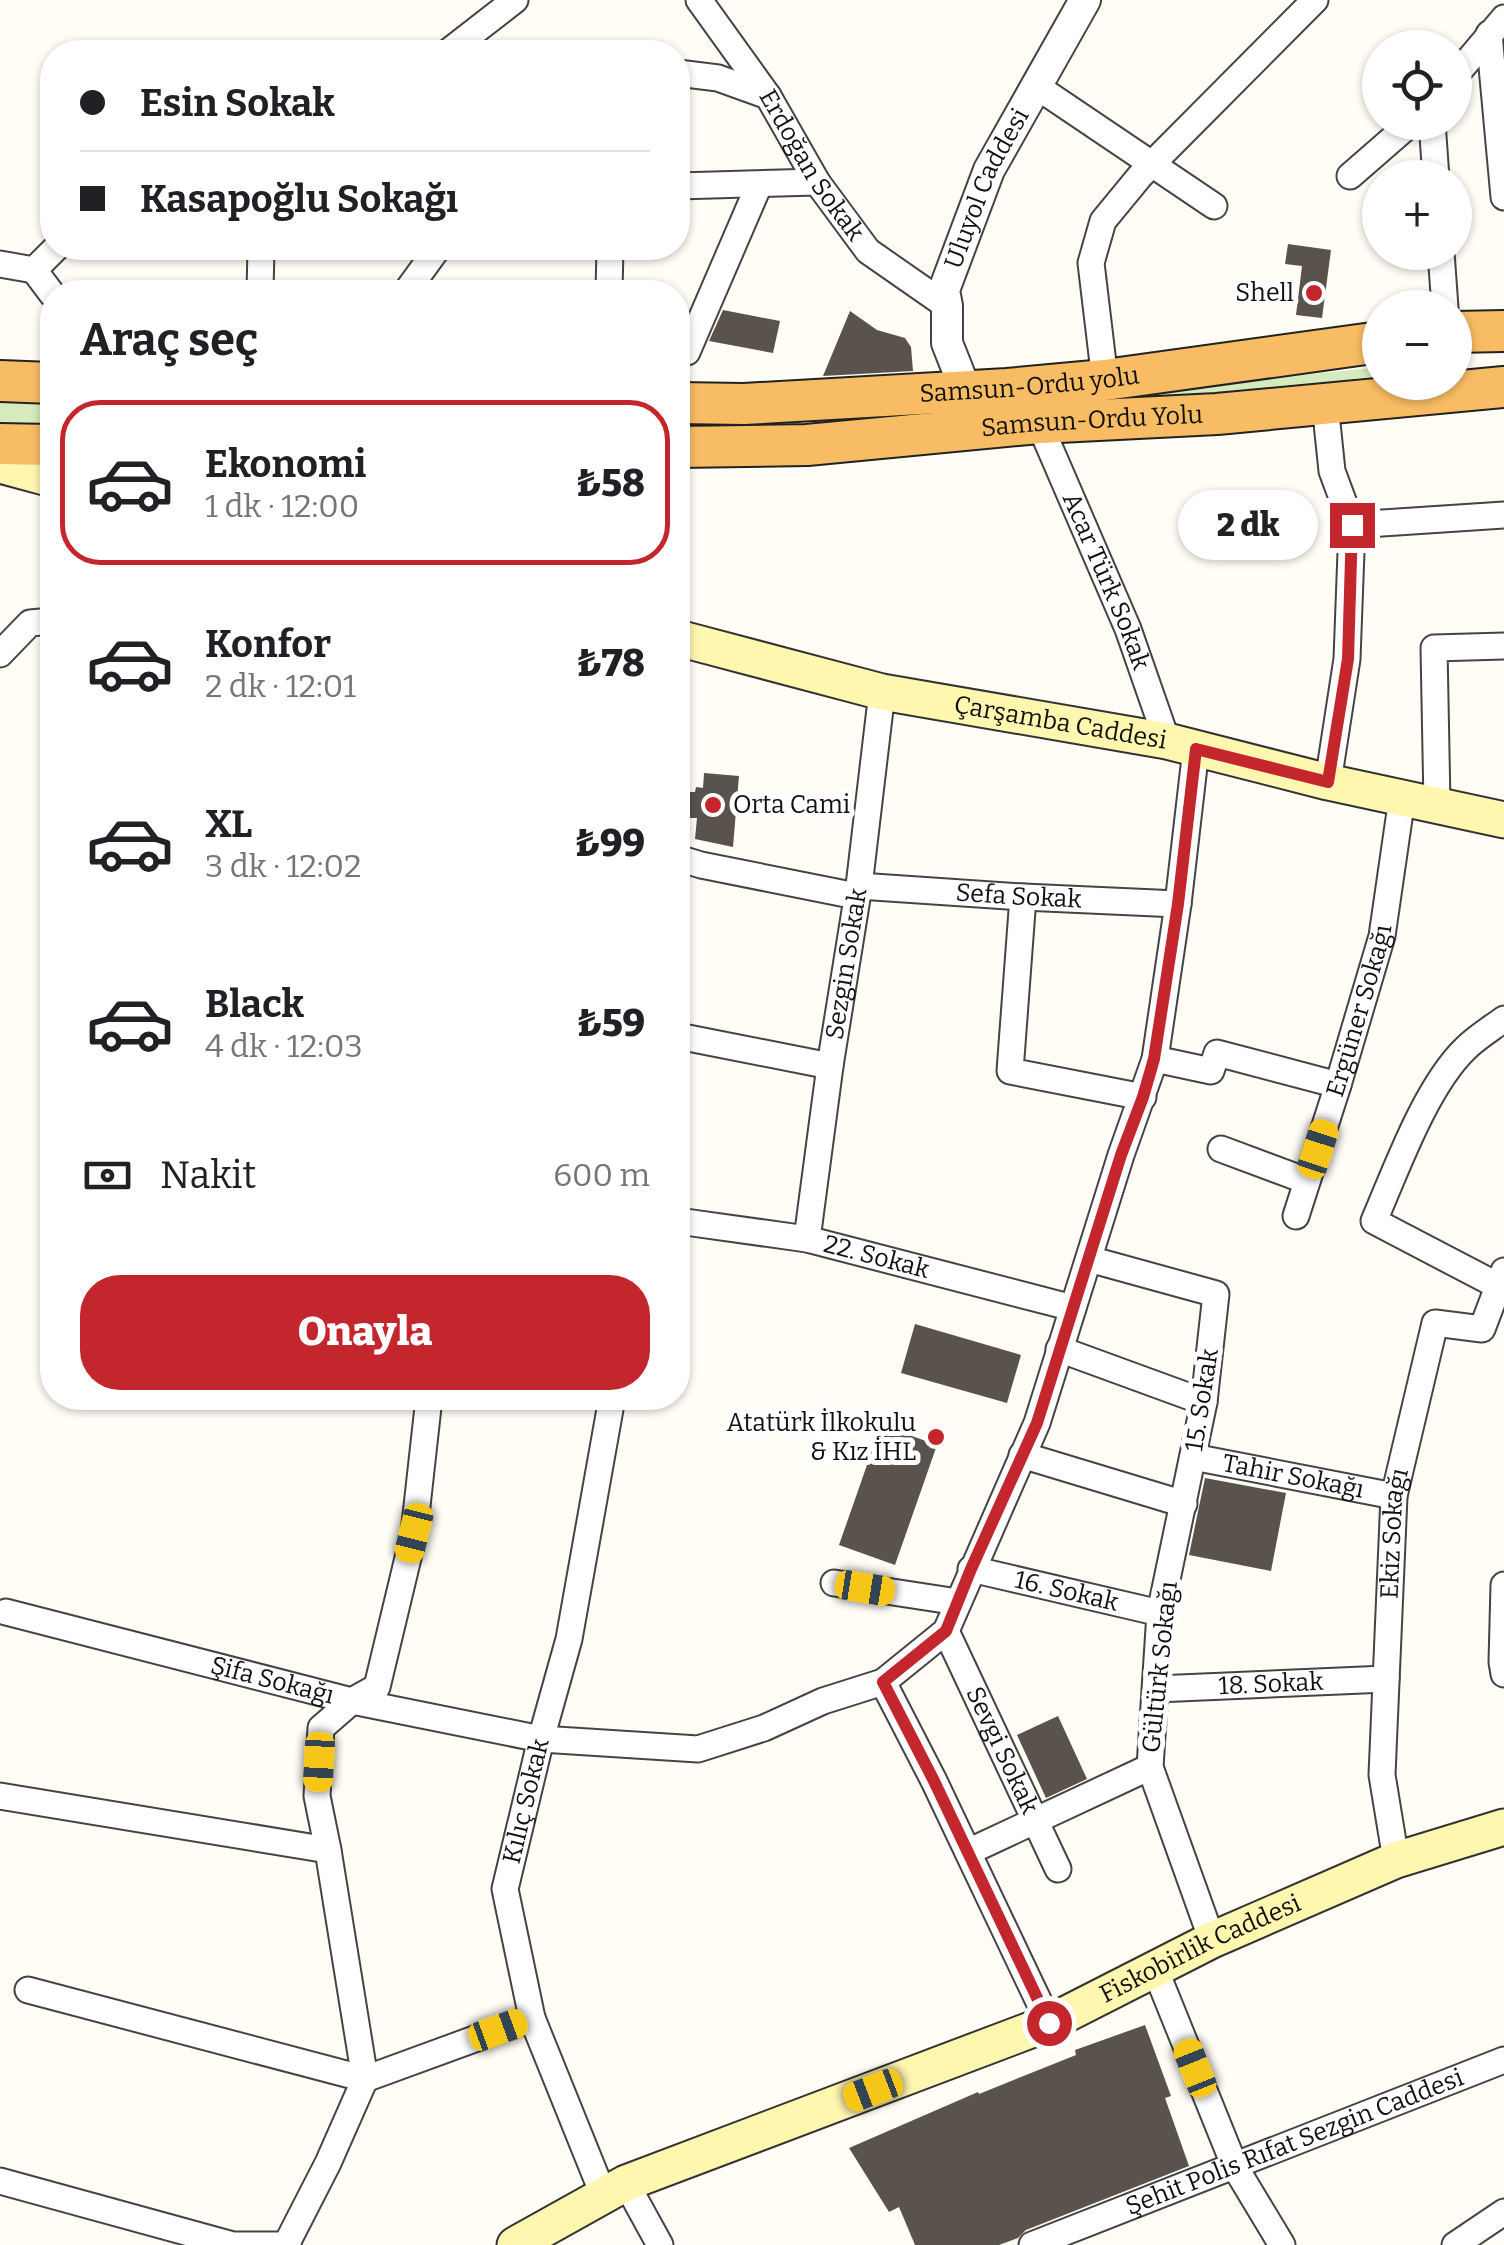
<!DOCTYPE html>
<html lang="tr">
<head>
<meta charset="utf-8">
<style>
  body { margin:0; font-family:Bitter,serif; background:#f6f6f6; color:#202124; height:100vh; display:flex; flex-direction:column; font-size:38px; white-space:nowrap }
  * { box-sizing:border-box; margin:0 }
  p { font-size:32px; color:#757577 }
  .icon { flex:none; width:55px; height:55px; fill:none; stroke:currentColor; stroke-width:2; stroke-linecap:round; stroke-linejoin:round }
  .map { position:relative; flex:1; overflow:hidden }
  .details { position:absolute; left:40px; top:280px; width:650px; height:1130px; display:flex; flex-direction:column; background:#fff; border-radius:40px; box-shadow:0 2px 8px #0004 }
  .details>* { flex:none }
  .hud { position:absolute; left:40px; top:40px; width:650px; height:220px; border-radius:40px; box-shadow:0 2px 8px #0004; display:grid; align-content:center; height:220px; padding:0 40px; background:#fff }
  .fabs { position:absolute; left:1362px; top:30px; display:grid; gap:20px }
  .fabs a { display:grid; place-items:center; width:110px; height:110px; border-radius:50%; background:#fff; box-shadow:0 2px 8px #0004; font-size:50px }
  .end { position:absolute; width:45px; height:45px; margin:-22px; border:12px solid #c4262e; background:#fff; box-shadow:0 0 0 5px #fff }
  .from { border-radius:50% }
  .bubble { position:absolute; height:70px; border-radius:35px; background:#fff; box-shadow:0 2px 8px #0004; font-size:32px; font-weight:800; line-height:70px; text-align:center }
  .car { position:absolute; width:30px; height:60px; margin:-30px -15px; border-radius:12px; box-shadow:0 0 8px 2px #0007; background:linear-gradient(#f5c518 24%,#345 0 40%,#f5c518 0 76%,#345 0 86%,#f5c518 0) }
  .hud b { display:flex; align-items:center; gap:35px; height:95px; font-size:38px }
  .hud b+b { border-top:2px solid #e0e0e0 }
  .hud i { width:25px; height:25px; background:#202124 }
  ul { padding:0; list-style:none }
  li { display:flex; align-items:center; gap:30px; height:165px; margin:0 20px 15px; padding:0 20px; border:5px solid transparent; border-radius:40px }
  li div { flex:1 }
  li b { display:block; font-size:38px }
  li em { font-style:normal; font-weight:800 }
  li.on { border-color:#c4262e }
  li>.icon { width:90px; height:90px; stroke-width:1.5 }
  h2 { padding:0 40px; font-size:45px; line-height:120px }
  .pay { display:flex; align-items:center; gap:25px; height:110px; padding:0 40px; font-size:38px }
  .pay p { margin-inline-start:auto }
  .primary-button { display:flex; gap:20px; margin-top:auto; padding:20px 40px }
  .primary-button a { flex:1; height:115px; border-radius:40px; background:#c4262e; color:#fff; font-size:40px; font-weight:800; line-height:115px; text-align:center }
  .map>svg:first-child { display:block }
  .green { fill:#d5ebbd }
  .building { fill:#5a524d }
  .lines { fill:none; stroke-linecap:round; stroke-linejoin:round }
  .minor-casing { stroke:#444; stroke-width:29 }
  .tertiary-casing { stroke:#444; stroke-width:34 }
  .secondary-casing { stroke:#333; stroke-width:39 }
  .trunk-casing { stroke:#222; stroke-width:44 }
  .minor { stroke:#fff; stroke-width:25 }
  .tertiary { stroke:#fff; stroke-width:30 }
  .secondary { stroke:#fff6b0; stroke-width:35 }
  .trunk { stroke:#f7bc64; stroke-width:40 }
  .route { stroke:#c4262e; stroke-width:12 }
  .poi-dot { fill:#c4262e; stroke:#fff; stroke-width:4 }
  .labels { text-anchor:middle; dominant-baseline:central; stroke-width:10; stroke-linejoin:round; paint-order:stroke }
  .street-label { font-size:25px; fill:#111; stroke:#fff }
  .poi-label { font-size:25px; fill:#111; stroke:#fff; text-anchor:end }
</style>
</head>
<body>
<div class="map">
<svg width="1504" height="2245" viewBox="0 0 1504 2245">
  <rect width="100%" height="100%" fill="#fffdf5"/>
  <path class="green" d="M1380 367V376L1049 413 678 431V422L1146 391Z
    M0 381 52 383V445L0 444Z"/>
  <path class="building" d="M1288 244 1331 250 1322 318 1296 315 1302 266 1285 264Z
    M723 310 780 321 773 353 709 341Z
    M850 311 877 330 905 338 911 347 913 371 823 376Z
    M704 773 739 776 733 847 695 839 697 818H688L690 792H695L696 787 703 788Z
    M915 1324 1021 1355 1007 1403 901 1373Z
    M881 1425 937 1445 895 1565 839 1545Z
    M1205 1478 1286 1493 1271 1571 1189 1555Z
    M1058 1716 1087 1779 1046 1798 1017 1735Z
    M1145 2025 1171 2096 1165 2098 1189 2166 1026 2230 1018 2238 999 2245H915L899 2207 889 2212 849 2148 978 2092 979 2094 1076 2055 1075 2050Z"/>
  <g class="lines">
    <g class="minor-casing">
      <g id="minor">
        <path id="s1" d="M699 0 768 96 817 182 868 251 947 306"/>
        <path d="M1489 34 1504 197"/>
        <path d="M448 52 515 0"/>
        <path d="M678 73 718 78 768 96"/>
        <path d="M1455 76 1504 18"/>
        <path d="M1036 86 1214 206"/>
        <path d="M1432 122 1436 178"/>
        <path d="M1350 176 1412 122"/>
        <path d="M678 186 817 182"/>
        <path d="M1441 252 1445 308"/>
        <path d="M0 264 34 270 56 248"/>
        <path d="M34 270 52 294"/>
        <path d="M260 292 261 248"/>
        <path d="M406 292 438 248"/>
        <path d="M609 292 610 248"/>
        <path d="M687 352 759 185"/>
        <path d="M1105 380 1091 263 1103 221 1140 176 1315 0"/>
        <path d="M1325 404 1332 471 1352 525 1347 659 1328 782"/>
        <path id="s2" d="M1039 423 1128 629 1167 741"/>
        <path d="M1352 525 1504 515"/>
        <path d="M0 654 30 623 52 621"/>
        <path d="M1437 804 1434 648 1504 646"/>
        <path d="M678 858 701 865 856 896"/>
        <path id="s3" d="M859 886 1023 897 1178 904"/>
        <path d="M1023 897 1010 1071 1143 1097"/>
        <path d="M1504 1019C1492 1028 1477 1037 1466 1048 1426 1086 1396 1170 1374 1221L1504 1289"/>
        <path d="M678 1036 830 1066"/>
        <path d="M1155 1059 1211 1071 1217 1053 1338 1085"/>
        <path d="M1221 1149 1307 1181"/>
        <path id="s4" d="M1296 1216 1338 1085 1382 936 1402 798"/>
        <path id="s5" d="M678 1221 807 1239 1073 1308"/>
        <path id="s6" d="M807 1239 830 1066 859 886 882 692"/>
        <path d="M1089 1259 1216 1294 1204 1402 1160 1613 1150 1767 1212 1940"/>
        <path d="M1059 1349 1204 1402"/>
        <path d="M1022 1455 1184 1504"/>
        <path id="s7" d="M1193 1457 1394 1496"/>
        <path id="s8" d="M971 1569 1160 1613"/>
        <path d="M834 1583 958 1602"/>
        <path d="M1504 1585 1502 1662 1504 1674"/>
        <path id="s9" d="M6 1612 352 1701 541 1739 698 1749 764 1728 823 1701 883 1682"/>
        <path id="s10" d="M946 1631 1058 1869"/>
        <path id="s11" d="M1156 1689 1386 1679"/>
        <path d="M0 1796 328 1850"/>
        <path d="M968 1852 1150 1767"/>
        <path id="s12" d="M1396 1860 1382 1775 1394 1496 1435 1323 1482 1329 1504 1271"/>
        <path d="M1155 1969 1235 2167 1282 2245"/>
        <path d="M28 1990 365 2079 532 2018"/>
        <path d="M1049 2023 934 1781 883 1682 946 1631 1037 1423 1121 1155 1155 1059 1178 904 1196 749"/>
        <path d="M0 2181 233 2245H288"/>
        <path d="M626 2183 660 2245"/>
        <path id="s13" d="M603 2194 532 2018 505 1889 541 1739 569 1639 612 1398"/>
        <path d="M287 2243 328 2163 365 2079 328 1850 317 1796 321 1728 352 1701 377 1687 414 1533 429 1398"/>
        <path id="s14" d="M1032 2245 1504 2060"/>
        <path d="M1455 2245 1504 2212"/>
      </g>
    </g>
    <g class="tertiary-casing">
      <g id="tertiary">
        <path id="s15" d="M966 391 947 343V306L944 290 989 170 1085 0"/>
      </g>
    </g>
    <g class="secondary-casing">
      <g id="secondary">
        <path d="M0 465 52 479"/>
        <path id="s16" d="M678 638 882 692 1167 741 1328 782 1504 820"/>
        <path id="s17" d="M515 2245 626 2183 1049 2023 1212 1940 1396 1860 1504 1827"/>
      </g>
    </g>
    <g class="trunk-casing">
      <g id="trunk">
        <path d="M1455 332 1504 331"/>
        <path d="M0 381 52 383"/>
        <path id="s18" d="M678 403 744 404 1007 389 1105 380 1380 342"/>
        <path d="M0 444 52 445"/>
        <path id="s19" d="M678 447 807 445 1039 423 1217 414 1504 387"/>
      </g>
    </g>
    <use href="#minor" class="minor"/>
    <use href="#tertiary" class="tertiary"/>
    <use href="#secondary" class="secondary"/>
    <use href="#trunk" class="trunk"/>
  </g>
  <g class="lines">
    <path class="route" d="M1049 2023 934 1781 883 1682 946 1631 971 1569 1037 1423 1121 1155 1143 1097 1154 1059 1178 904 1196 749 1328 782 1348 659 1352 525"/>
  </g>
  <g class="poi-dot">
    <circle cx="1314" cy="293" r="10"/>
    <circle cx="713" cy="805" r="10"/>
    <circle cx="936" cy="1437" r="10"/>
  </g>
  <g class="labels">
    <g class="street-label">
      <text stroke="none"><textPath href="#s1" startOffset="200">Erdoğan Sokak</textPath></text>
      <text stroke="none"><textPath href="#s15" startOffset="215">Uluyol Caddesi</textPath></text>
      <text stroke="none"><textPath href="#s18" startOffset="352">Samsun-Ordu yolu</textPath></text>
      <text stroke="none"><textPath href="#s19" startOffset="415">Samsun-Ordu Yolu</textPath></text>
      <text stroke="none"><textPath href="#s2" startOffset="172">Acar Türk Sokak</textPath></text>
      <text stroke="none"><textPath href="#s16" startOffset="392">Çarşamba Caddesi</textPath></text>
      <text stroke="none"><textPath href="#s3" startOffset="160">Sefa Sokak</textPath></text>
      <text stroke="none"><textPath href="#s6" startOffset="278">Sezgin Sokak</textPath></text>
      <text stroke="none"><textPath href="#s4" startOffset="215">Ergüner Sokağı</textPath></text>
      <text stroke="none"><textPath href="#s5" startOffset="202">22. Sokak</textPath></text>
      <text transform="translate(1202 1400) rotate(-81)">15. Sokak</text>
      <text stroke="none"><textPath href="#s7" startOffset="102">Tahir Sokağı</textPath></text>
      <text stroke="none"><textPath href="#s12" startOffset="328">Ekiz Sokağı</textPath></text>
      <text stroke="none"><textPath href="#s8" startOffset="98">16. Sokak</textPath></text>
      <text transform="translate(1160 1667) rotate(-84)">Gültürk Sokağı</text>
      <text stroke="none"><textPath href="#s9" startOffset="275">Şifa Sokağı</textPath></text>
      <text stroke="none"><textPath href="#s11" startOffset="115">18. Sokak</textPath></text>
      <text stroke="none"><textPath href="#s10" startOffset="132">Sevgi Sokak</textPath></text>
      <text stroke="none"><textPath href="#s13" startOffset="412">Kılıç Sokak</textPath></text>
      <text stroke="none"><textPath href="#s17" startOffset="748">Fiskobirlik Caddesi</textPath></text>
      <text stroke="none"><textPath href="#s14" startOffset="282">Şehit Polis Rıfat Sezgin Caddesi</textPath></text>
    </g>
    <g class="poi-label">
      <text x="1294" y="293">Shell</text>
      <text x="733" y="805" text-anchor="start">Orta Cami</text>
      <text x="916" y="1423">Atatürk İlkokulu<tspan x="916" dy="29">&amp; Kız İHL</tspan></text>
    </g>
  </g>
</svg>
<div class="fabs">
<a><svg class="icon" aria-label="locate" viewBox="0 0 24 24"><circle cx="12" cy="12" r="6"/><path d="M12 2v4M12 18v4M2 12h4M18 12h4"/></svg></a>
<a>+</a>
<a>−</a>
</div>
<i class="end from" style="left:1049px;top:2023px"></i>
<i class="end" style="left:1352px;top:525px"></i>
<div class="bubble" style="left:1178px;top:490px;width:140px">2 dk</div>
<i class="car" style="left:1318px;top:1149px;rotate:18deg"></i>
<i class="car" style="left:414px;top:1533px;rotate:194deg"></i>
<i class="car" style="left:865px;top:1588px;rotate:99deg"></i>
<i class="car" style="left:319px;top:1762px;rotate:183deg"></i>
<i class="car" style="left:498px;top:2030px;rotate:70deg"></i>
<i class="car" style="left:1195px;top:2068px;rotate:338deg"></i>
<i class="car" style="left:873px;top:2090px;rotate:249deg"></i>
<div class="hud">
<b><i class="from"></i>Esin Sokak</b>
<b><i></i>Kasapoğlu Sokağı</b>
</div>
<section class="details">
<h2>Araç seç</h2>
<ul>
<li class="on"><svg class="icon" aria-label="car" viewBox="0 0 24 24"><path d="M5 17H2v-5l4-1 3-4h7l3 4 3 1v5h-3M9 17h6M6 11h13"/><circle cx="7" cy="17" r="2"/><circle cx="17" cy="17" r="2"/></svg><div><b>Ekonomi</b><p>1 dk · 12:00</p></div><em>₺58</em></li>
<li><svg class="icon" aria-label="car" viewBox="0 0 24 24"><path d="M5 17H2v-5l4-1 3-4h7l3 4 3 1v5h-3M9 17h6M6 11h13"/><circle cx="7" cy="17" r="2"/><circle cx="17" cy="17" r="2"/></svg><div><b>Konfor</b><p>2 dk · 12:01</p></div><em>₺78</em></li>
<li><svg class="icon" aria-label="car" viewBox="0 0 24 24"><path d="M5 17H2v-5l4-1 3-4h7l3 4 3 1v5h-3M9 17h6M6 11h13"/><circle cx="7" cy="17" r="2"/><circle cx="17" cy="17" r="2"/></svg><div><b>XL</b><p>3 dk · 12:02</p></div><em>₺99</em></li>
<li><svg class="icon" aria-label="car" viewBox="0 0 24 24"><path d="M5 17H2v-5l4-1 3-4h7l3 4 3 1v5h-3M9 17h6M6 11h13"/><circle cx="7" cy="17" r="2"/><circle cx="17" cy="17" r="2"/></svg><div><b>Black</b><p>4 dk · 12:03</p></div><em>₺59</em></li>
</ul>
<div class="pay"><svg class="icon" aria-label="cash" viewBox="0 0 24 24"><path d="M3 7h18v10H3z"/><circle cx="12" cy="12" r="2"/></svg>Nakit<p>600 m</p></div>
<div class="primary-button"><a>Onayla</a></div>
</section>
</div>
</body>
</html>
